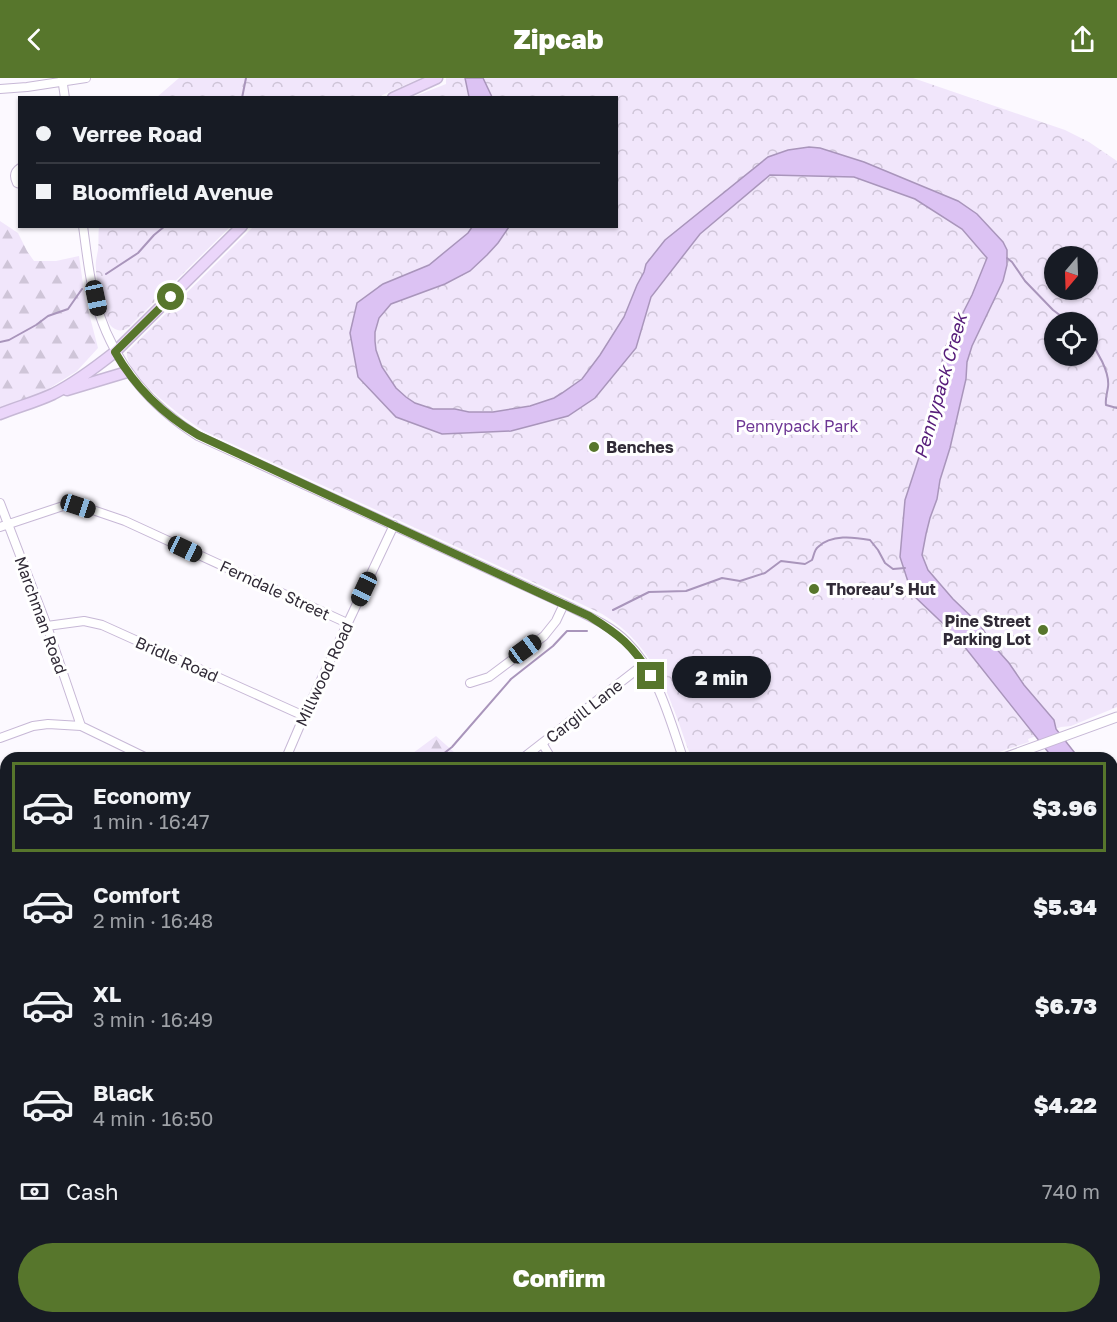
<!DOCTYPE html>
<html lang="en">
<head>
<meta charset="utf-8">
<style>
  body { margin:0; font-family:"Golos Text",sans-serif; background:#20242c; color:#f1f3f6; height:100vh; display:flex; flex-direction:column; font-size:22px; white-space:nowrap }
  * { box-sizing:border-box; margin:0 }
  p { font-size:20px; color:#9ea1a6 }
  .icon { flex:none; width:33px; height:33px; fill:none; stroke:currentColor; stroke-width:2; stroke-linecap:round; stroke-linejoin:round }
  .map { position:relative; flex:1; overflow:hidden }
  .details { position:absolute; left:0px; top:674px; width:1118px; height:572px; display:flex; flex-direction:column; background:#171b24; border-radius:18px 18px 0 0; box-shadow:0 2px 4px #0004 }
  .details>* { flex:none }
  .banner { position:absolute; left:18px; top:18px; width:600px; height:132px; border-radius:0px; box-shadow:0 2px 4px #0004; display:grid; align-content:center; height:132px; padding:0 18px; background:#171b24 }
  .needle { width:39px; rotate:199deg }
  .fabs { position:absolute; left:1044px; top:168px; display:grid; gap:12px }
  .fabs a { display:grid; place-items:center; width:54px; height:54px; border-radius:50%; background:#171b24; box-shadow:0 2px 4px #0004; font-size:30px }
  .end { position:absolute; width:27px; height:27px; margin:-14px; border:8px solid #57762c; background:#fff; box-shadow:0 0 0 3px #fff }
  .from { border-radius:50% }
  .bubble { position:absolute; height:42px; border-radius:21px; background:#171b24; box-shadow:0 2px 4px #0004; font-size:20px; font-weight:800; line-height:42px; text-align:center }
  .car { position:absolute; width:18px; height:36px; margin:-18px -9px; border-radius:8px; box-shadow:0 0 4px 2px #0007; background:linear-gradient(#222 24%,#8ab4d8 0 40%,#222 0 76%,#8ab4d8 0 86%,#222 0) }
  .banner b { display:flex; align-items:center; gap:21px; height:57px; font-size:22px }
  .banner b+b { border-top:2px solid #363941 }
  .banner i { width:15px; height:15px; background:#f1f3f6 }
  ul { padding:10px 0 0; list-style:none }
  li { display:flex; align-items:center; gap:18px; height:90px; margin:0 12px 9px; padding:0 6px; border:3px solid transparent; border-radius:0px }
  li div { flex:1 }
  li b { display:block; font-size:22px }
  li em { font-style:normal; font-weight:800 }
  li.current { border-color:#57762c }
  li>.icon { width:54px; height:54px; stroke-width:1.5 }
  .pay { display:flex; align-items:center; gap:15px; height:66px; padding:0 18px; font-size:22px }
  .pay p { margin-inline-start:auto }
  .button { display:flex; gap:12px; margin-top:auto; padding:12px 18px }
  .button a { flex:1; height:69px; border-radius:36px; background:#57762c; color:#fff; font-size:24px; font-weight:800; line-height:69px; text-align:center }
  header { display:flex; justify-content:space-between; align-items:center; height:78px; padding:0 18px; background:#57762c; color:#fff; font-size:27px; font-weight:800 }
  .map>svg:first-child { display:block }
  .forest { fill:url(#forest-firs) }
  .park { fill:url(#park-crowns); fill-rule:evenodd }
  .water { fill:#dcc2f3; stroke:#a995bb; stroke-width:1.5 }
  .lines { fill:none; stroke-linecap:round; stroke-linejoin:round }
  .stream { stroke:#a995bb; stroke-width:2 }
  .minor-casing { stroke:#c7b8d6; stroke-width:10 }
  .tertiary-casing { stroke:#c7b8d6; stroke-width:11 }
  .secondary-casing { stroke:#c7b8d6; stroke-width:13 }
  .minor { stroke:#fff; stroke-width:8 }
  .tertiary { stroke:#fff; stroke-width:9 }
  .secondary { stroke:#ebd6fa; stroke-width:10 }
  .route { stroke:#57762c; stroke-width:8 }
  .poi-dot { fill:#57762c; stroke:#fff; stroke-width:2 }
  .labels { text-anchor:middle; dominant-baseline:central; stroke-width:6; stroke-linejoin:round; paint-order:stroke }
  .park-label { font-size:16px; fill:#6d3694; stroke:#fff }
  .poi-label { font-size:16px; font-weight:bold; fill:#312b37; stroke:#fff; text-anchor:start }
  .street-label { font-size:16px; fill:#312b37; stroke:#fff }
  .water-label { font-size:18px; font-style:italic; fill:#551b79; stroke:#fff }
</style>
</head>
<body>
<header><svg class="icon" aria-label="back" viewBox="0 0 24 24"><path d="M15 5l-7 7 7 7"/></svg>Zipcab<svg class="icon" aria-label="share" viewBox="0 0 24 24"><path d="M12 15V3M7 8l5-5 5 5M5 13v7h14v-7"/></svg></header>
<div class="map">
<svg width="1117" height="1244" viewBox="0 0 1117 1244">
  <defs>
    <pattern id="forest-firs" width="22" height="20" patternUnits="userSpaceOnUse" patternTransform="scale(1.5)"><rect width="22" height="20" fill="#f1e6fb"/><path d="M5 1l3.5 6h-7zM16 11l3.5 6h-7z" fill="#cfc5d8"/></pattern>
    <pattern id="park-crowns" width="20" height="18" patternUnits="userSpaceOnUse" patternTransform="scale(1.5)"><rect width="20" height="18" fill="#f1e6fb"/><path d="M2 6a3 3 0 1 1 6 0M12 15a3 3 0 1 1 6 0" fill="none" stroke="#cfc5d8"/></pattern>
  </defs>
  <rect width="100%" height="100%" fill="#fcf9ff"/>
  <path class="forest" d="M0 143 18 155 27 173 34 183H56L79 178 85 220 98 270 77 293 37 318 0 332Z
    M436 658 455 675 450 679H371L372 678 413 675Z
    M6 735V826L0 821V736Z
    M6 940V1083L0 1086V946Z
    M1112 978 1117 992V1149H1115L1112 1109Z"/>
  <path class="park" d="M179 0H421L378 19H157Z
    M446 0H913L1065 52 1089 64 1117 83V629L1071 648 1061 649 1028 661 1029 664 984 679H691C671 624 657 568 602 536 594 532 585 528 577 524L206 354C187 343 124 297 127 274L253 149 616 148V20L413 19 446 6ZM1054 178H1088V212H1054ZM1054 244H1088V278H1054Z
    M99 149V148L230 149 129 249C124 253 118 254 112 249 104 241 96 203 96 191 95 184 97 178 98 172 99 164 98 156 99 149Z
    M803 1239H1059L1060 1244H800Z"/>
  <path class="water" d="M465 0H483L492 19H469Z
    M809 69 820 70 864 84 958 123 977 136 1003 164 1007 172V187L1003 203 972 268 967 284 966 301 959 331 950 370 940 402 937 421 930 440 926 456 922 477 928 492 953 521 980 547 993 567 1009 585 1024 607 1054 642 1056 651 1078 679H1052L956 558 912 516 900 479 905 422 926 358 936 319 944 272 972 217 987 180 962 151 915 121 854 99 770 97 700 156 651 219 636 270 595 320 568 338 511 353 442 356 396 339 358 299 350 255 357 225 383 206 429 187 468 155 472 149H509L498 165 487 177 470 193 445 206 391 226 379 240 375 254V263L376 272 382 289 396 310 406 319 415 325 433 331H455L469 334H493L530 328 554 320 562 315 582 301 600 277 624 239 637 207 644 194 646 186 665 162 768 79 788 72Z
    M1112 887 1117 916V992L1112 978Z"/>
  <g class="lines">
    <path class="stream" d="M242 20 246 0
      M1007 180 1012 184 1025 203 1053 232 1069 244
      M106 196 138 175 154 157 165 148
      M1088 261C1097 272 1110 294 1108 309 1107 316 1105 321 1106 327L1117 330
      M0 264 9 262 36 247 48 238 68 231 82 211
      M613 532 649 514 686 513 722 500 740 503 765 495 781 483 805 486 812 482C814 478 814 472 818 469 831 456 854 459 870 462L878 472 885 485 893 491 905 490
      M438 680 452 669 511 601 553 568 567 553H587
      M1112 727H1117
      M0 1048 6 1047"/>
    <g class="minor-casing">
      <path id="minor" d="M62 0 65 20
        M0 11 27 9 86 0
        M20 90C14 94 14 99 17 105L20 106
        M83 148C87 177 90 207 99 235 117 289 150 328 198 358L564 526C586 537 610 547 627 564 658 595 669 639 683 680
        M0 425 47 548 81 648
        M0 449 63 428 78 427 125 443 347 545
        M47 548 84 543 102 547 304 638
        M470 605 489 599 544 558 556 543 564 526
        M0 660 33 648 48 646 81 648 147 680
        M542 665 551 680
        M286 680 304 638 394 447
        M523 680 644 586
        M159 1239 163 1244
        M249 1239 252 1244
        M602 1239 612 1244
        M1064 1239 1066 1244"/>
    </g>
    <g class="tertiary-casing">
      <path id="tertiary" d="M1004 680 1117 639
        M0 1143 6 1151
        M0 1211 6 1207
        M67 1239 70 1244
        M350 1239 353 1244
        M519 1244 521 1239"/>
    </g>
    <g class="secondary-casing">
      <path id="secondary" d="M393 20 437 0
        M67 312 127 294
        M0 336C17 329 36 324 53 316 75 305 96 289 115 274L242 148"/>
    </g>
    <use href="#minor" class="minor"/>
    <use href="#tertiary" class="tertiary"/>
    <use href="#secondary" class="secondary"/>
  </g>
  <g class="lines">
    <path class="route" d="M171 219 115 274C135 309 164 337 198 357L589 538C618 556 634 568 651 598"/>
  </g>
  <g class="poi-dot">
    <circle cx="594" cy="369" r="6"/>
    <circle cx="814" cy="511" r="6"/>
    <circle cx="1043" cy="552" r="6"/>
  </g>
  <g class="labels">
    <g class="park-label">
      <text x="797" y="348">Pennypack Park</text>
    </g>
    <g class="poi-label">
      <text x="606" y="369">Benches</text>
      <text x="826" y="511">Thoreau’s Hut</text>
      <text x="1031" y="543" text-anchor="end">Pine Street<tspan x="1031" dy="18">Parking Lot</tspan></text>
    </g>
    <g class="street-label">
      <text transform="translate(275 512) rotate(25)">Ferndale Street</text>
      <text transform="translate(41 537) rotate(70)">Marchman Road</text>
      <text transform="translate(177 581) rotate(24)">Bridle Road</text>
      <text transform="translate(324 596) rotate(-65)">Millwood Road</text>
      <text transform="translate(584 633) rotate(-38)">Cargill Lane</text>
    </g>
    <g class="water-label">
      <text transform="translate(940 308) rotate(-74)">Pennypack Creek</text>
    </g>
  </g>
</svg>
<div class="fabs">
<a><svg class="needle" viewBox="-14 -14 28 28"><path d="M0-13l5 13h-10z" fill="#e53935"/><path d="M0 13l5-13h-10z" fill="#9ea1a6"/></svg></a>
<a><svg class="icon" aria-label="locate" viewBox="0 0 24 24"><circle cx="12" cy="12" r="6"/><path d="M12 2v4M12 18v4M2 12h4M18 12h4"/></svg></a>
</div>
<i class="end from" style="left:171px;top:219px"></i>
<i class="end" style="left:651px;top:598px"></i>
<div class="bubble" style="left:672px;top:578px;width:99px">2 min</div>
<i class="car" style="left:96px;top:220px;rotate:168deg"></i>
<i class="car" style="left:78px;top:428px;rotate:108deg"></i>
<i class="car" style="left:185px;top:471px;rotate:115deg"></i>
<i class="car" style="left:364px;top:511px;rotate:205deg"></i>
<i class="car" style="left:525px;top:571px;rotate:54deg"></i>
<div class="banner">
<b><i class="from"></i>Verree Road</b>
<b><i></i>Bloomfield Avenue</b>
</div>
<section class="details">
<ul>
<li class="current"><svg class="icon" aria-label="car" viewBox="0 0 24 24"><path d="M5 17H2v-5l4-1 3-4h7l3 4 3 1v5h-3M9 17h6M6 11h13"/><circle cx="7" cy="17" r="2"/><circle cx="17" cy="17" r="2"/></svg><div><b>Economy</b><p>1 min · 16:47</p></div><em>$3.96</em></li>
<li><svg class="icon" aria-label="car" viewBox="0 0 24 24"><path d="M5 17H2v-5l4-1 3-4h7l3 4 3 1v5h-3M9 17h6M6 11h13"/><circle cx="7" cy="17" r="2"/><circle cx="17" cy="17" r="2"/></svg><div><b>Comfort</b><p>2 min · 16:48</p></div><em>$5.34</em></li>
<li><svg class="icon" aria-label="car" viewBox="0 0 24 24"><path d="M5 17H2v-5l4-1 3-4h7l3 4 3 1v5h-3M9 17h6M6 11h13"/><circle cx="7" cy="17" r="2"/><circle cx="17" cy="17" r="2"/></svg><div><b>XL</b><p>3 min · 16:49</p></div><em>$6.73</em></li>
<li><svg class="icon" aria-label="car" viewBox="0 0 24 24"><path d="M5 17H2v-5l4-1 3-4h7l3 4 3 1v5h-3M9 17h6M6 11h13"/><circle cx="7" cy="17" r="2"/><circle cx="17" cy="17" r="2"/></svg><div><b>Black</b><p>4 min · 16:50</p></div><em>$4.22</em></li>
</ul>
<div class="pay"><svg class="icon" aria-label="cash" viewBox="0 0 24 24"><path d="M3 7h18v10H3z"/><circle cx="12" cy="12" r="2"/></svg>Cash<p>740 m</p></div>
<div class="button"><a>Confirm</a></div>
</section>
</div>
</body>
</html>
